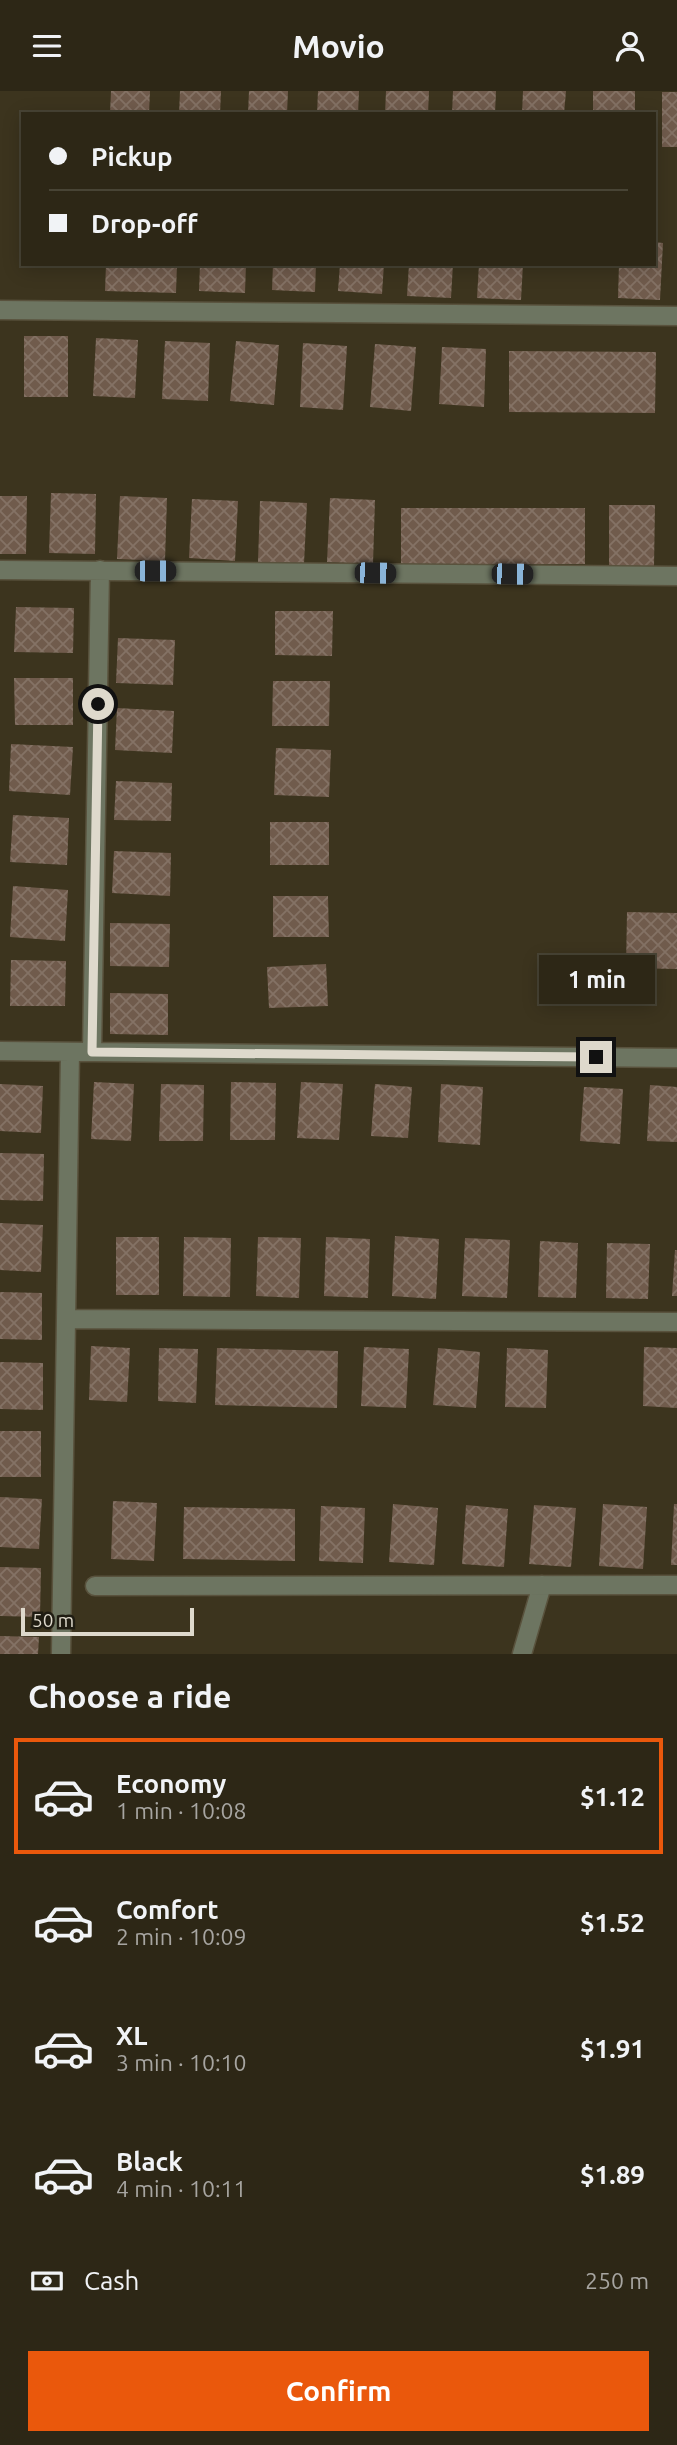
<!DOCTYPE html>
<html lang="en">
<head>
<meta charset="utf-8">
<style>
  body { margin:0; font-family:Ubuntu,sans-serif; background:#393323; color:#f1f3f6; height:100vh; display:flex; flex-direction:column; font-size:26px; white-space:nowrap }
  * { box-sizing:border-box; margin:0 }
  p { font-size:23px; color:#a7a5a1 }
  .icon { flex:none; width:38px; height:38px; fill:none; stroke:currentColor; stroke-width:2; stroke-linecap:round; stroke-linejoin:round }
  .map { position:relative; height:1563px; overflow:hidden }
  .details { display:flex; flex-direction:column; background:#2d2716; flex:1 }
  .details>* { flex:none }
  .guide { position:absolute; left:21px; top:21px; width:635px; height:154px; border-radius:0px; box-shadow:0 4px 18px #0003,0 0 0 2px #484435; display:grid; align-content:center; height:154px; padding:0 28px; background:#2d2716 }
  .scale { position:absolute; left:21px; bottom:18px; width:173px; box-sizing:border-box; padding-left:7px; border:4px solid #ded9cc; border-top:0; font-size:19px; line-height:24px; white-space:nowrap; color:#ded9cc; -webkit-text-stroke:5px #1f1c12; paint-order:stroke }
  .end { position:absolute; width:32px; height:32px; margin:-16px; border:9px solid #ded9cc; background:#111; box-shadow:0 0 0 4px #111 }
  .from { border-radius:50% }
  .bubble { position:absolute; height:49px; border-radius:0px; background:#2d2716; box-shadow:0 4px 18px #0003,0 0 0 2px #484435; font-size:23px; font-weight:700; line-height:49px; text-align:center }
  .car { position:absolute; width:21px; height:42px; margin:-21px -10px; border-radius:9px; box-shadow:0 0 5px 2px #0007; background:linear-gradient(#222 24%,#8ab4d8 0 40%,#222 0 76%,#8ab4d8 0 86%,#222 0) }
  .guide b { display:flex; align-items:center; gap:24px; height:66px; font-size:26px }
  .guide b+b { border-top:2px solid #484435 }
  .guide i { width:18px; height:18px; background:#f1f3f6 }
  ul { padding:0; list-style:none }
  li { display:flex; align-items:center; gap:21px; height:116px; margin:0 14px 10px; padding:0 14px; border:4px solid transparent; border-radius:0px }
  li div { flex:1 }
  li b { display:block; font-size:26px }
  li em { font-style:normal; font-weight:700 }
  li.active { border-color:#ea580c }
  li>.icon { width:63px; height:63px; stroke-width:1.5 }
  h2 { padding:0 28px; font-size:32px; line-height:84px }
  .pay { display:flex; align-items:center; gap:18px; height:77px; padding:0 28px; font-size:26px }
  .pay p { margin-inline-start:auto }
  .cta { display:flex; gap:14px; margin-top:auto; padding:14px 28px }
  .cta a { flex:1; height:80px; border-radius:0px; background:#ea580c; color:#fff; font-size:28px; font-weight:700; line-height:80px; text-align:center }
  header { display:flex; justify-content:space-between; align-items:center; height:91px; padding:0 28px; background:#2d2716; font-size:32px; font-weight:700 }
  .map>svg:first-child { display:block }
  .building { fill:url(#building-cross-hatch) }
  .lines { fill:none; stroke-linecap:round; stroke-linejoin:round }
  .minor-casing { stroke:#59523d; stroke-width:21 }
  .minor { stroke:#6d7561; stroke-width:18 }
  .route { stroke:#ded9cc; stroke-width:9 }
</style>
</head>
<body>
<header><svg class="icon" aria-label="menu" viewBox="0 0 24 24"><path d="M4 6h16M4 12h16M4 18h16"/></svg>Movio<svg class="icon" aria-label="person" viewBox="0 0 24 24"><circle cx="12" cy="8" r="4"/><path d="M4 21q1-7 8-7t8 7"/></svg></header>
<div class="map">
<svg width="677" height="1563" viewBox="0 0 677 1563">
  <defs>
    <pattern id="building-cross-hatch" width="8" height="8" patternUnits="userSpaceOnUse" patternTransform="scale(1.75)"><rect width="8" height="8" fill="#705b4c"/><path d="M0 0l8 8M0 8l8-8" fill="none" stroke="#847265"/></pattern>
  </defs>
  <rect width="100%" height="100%" fill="#3c341e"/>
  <path class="building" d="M111 0H150L149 23H110Z
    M180 0H221L220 23H179Z
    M249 0H288L287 23H248Z
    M318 0H359L358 23H317Z
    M386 0H429L428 23H385Z
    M453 0H496L495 23H452Z
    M523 0H566L564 23H522Z
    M593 0H635V23H593Z
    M662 1H677V56H662Z
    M654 151 663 152 660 209 618 207 619 173H654Z
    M106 173H177L176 202 105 200Z
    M200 173H246L245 202 199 200Z
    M273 173H316L315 201 272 199Z
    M340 173H384L382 203 338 200Z
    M409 173H453L451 207 407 205Z
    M479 173H523L521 209 477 207Z
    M24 245H68V306H24Z
    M96 247 138 249 135 307 93 305Z
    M165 250 210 252 208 310 162 308Z
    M236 250 279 254 274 314 230 310Z
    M303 252 347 255 343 319 300 316Z
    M375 253 416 256 411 320 370 316Z
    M442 256 486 258 484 316 439 313Z
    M509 260 656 261 655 322 509 321Z
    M51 402 96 403 95 463 49 462Z
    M0 405H27L26 463H0Z
    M120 405 167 407 165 470 117 468Z
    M330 407 375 409 373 473 327 471Z
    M192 408 238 410 235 470 189 467Z
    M260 410 307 412 304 473 258 471Z
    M609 414H655L654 476 609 475Z
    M401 417H585V473H401Z
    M16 516 74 517 73 562 14 561Z
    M275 520H333L332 565 275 564Z
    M118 547 175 549 173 594 116 592Z
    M14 587H73V634H15Z
    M273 590H330L329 635H272Z
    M117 617 174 620 172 662 115 659Z
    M11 653 73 656 70 704 9 700Z
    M276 657 331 659 329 706 274 704Z
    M116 690 172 692 171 730 114 729Z
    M13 724 69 727 67 774 10 771Z
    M270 731H329V774H270Z
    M114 760 171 762 170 805 112 802Z
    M13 795 68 799 65 850 10 846Z
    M273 805H328L329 846H273Z
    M627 821 677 822V878L626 877Z
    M110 832 170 833 169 876 110 875Z
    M11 869 66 870 65 915H10Z
    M326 873 328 915 269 917 267 876Z
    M110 902 168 903V944L110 943Z
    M94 991 134 993 131 1050 91 1048Z
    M231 991 276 992 275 1049H230Z
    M301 991 343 993 339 1049 297 1047Z
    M0 993 43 995 41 1042 0 1040Z
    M161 993 204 994 203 1050H159Z
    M375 993 412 996 408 1047 371 1045Z
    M441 993 483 996 480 1054 438 1051Z
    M650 994 677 996V1051L647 1050Z
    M584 996 623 998 620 1053 580 1050Z
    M0 1062 44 1063 43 1110 0 1109Z
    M0 1132 43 1134 41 1181 0 1179Z
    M395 1145 439 1148 436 1208 392 1205Z
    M116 1146H159V1204H116Z
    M184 1146 231 1147 230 1206 183 1205Z
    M258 1146 301 1147 299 1207 256 1205Z
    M326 1146 370 1148 368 1207 324 1205Z
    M465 1147 510 1149 507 1207 462 1205Z
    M540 1150 578 1152 576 1207 538 1206Z
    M607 1152 650 1153 648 1208 606 1207Z
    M675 1159H677V1205H672Z
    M0 1201 42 1202V1249L0 1248Z
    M91 1255 130 1257 127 1311 89 1309Z
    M364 1256 409 1258 406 1317 361 1315Z
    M644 1256 677 1257V1317L643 1315Z
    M159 1257 198 1258 196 1312 158 1310Z
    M217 1257 338 1260 337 1317 215 1314Z
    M438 1257 480 1261 476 1317 433 1314Z
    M507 1257 548 1259 546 1317 505 1316Z
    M0 1271 43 1272V1319L0 1318Z
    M0 1340H41V1386H0Z
    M0 1406 42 1408 39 1458 0 1456Z
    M113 1410 157 1412 154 1470 111 1468Z
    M393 1413 438 1417 434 1474 389 1471Z
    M603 1413 647 1416 643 1478 599 1475Z
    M674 1413H677V1474H671Z
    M466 1414 508 1418 504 1476 462 1473Z
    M534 1414 576 1417 571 1476 529 1473Z
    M321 1415 365 1417 363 1472 319 1470Z
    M184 1416 295 1418V1470L183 1468Z
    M0 1476 41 1477 40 1526 0 1525Z
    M0 1545 39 1546 38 1563H0Z"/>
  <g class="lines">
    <g class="minor-casing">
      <path id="minor" d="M0 219 677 225
        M0 479 677 485
        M0 960 677 967
        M92 961 100 479
        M67 1228 677 1231
        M95 1495 677 1494
        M61 1563 70 961
        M522 1563 542 1494"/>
    </g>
    <use href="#minor" class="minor"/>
  </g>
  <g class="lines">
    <path class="route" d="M98 613 92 961 596 966"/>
  </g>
</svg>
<div class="scale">50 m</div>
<i class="end from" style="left:98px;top:613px"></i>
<i class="end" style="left:596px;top:966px"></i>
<div class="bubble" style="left:539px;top:864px;width:116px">1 min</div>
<i class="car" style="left:155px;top:480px;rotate:90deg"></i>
<i class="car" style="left:375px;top:482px;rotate:91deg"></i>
<i class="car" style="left:512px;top:483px;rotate:91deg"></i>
<div class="guide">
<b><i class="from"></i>Pickup</b>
<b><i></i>Drop-off</b>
</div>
</div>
<section class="details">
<h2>Choose a ride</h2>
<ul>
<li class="active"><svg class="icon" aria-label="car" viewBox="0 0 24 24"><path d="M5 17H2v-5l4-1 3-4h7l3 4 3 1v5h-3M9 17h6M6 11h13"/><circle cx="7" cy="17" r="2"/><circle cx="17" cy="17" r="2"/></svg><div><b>Economy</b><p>1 min · 10:08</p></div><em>$1.12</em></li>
<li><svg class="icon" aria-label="car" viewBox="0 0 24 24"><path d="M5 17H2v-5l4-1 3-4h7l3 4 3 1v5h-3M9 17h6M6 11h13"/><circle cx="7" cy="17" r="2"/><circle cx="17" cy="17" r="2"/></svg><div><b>Comfort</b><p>2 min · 10:09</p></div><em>$1.52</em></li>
<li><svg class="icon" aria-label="car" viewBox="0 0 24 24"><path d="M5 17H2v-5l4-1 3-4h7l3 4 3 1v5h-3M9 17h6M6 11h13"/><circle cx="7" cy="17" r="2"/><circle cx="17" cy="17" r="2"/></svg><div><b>XL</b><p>3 min · 10:10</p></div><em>$1.91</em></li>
<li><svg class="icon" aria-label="car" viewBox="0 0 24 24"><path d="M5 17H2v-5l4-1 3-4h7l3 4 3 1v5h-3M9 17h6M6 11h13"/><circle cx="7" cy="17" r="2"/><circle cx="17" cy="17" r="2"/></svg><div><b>Black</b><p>4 min · 10:11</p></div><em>$1.89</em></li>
</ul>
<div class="pay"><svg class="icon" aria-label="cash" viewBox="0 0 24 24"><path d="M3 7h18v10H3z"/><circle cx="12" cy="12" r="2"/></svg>Cash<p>250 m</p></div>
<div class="cta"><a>Confirm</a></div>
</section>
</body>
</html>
